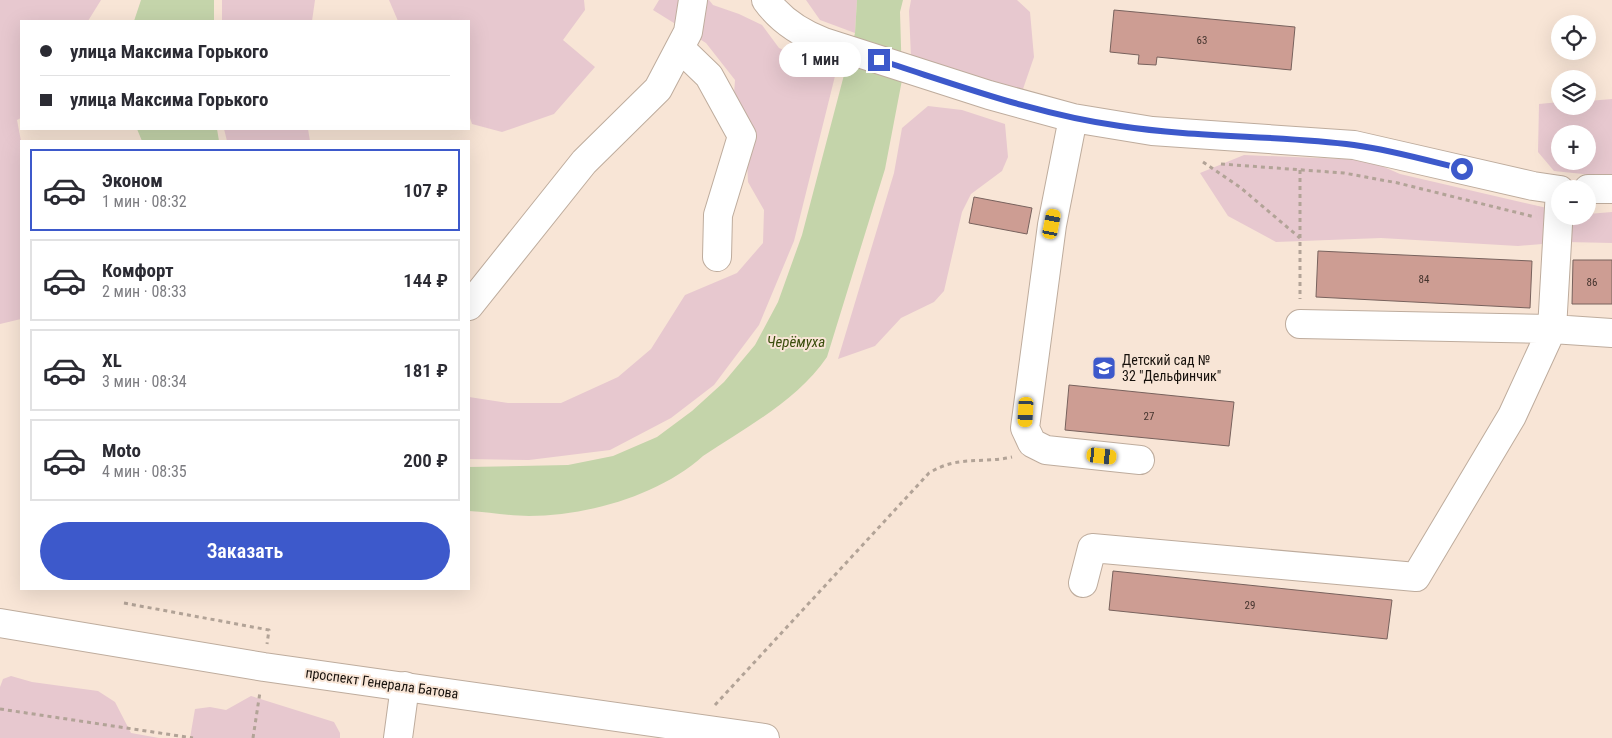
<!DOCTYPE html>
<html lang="ru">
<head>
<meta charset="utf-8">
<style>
  body { margin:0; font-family:"Roboto Condensed",sans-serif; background:#f7f7f7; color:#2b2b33; height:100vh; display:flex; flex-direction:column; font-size:19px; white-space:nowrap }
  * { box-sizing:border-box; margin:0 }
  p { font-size:16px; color:#7c7c81 }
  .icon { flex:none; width:28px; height:28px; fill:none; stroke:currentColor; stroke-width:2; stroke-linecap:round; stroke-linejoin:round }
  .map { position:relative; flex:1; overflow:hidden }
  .details { position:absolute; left:20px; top:140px; width:450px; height:450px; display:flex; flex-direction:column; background:#fff; border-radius:0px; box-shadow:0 5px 20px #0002 }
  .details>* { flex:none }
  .banner { position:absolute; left:20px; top:20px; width:450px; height:110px; border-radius:0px; box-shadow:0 5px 20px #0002; display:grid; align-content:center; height:110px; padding:0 20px; background:#fff }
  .buttons { position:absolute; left:1551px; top:15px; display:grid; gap:10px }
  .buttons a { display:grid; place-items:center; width:45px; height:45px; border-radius:50%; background:#fff; box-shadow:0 5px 20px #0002; font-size:25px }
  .end { position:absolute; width:22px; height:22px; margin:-11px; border:6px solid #3d59cb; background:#fff; box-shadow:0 0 0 2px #fff }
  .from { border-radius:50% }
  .bubble { position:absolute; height:35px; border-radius:18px; background:#fff; box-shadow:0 5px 20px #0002; font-size:16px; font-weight:600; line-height:35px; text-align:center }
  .car { position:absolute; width:15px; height:30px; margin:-15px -8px; border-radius:6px; box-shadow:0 0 4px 1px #0007; background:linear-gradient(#f5c518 24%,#345 0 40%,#f5c518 0 76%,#345 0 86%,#f5c518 0) }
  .banner b { display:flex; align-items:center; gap:18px; height:48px; font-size:19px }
  .banner b+b { border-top:1px solid #e1e1e2 }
  .banner i { width:12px; height:12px; background:#2b2b33 }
  ul { padding:9px 0 0; list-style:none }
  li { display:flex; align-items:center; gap:15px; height:82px; margin:0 10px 8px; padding:0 10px; border:2px solid #e1e1e2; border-radius:0px }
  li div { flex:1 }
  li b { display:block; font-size:19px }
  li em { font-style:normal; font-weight:600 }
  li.current { border-color:#3d59cb }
  li>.icon { width:45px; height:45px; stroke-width:1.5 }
  .cta { display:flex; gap:10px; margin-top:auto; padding:10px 20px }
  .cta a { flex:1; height:58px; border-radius:30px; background:#3d59cb; color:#fff; font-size:20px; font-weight:600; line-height:58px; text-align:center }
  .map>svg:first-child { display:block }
  .green { fill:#e7c8cf; fill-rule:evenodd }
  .water { fill:#c4d4aa }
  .building { fill:#cd9d93; stroke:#78625d }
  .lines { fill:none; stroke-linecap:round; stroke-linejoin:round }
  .minor-casing { stroke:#beac9d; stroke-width:30 }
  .major-casing { stroke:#beac9d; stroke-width:30 }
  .path { stroke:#b2a397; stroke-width:3; stroke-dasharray:4 4; stroke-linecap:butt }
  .minor { stroke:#fff; stroke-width:28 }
  .major { stroke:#fff; stroke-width:28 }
  .route { stroke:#3d59cb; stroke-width:6 }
  .labels { text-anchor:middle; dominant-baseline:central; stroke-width:4; stroke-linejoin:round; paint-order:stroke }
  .number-label { font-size:11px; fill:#44342e }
  .poi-label { font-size:14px; fill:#17110c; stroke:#f8e5d6; text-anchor:start }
  .street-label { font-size:14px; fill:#17110c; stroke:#f8e5d6 }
  .water-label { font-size:15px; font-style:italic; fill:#394c0b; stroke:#f8e5d6 }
</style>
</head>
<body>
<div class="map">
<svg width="1612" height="738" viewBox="0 0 1612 738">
  <rect width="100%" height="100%" fill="#f8e5d6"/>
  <path class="green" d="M0 0H101L88 21H21V118L17 120 21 141V319L0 324Z
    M222 0H315L312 21H222Z
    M389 0H584L585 10 563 40 595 67 554 114 502 132 472 124 469 115V21H398Z
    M659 0H709L713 5 739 14 762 25 779 48 836 72 794 241 759 325 714 385 671 418 610 450 529 460 469 459V397L508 403H561L618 377 651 349 685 295 737 273 763 243 764 210 748 182 747 161 733 109 735 80 706 43 653 10Z
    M806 0H857L855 33 820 20Z
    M911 0H1017L1030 12 1034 57 1023 89 980 79 911 57 909 11Z
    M1612 99V177L1554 171 1538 152 1539 104 1560 102V106H1588V101ZM1560 134H1588V161H1560Z
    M928 106 962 110 1005 124 1008 157 1002 171 971 194 962 212 944 291 934 302 901 318 875 346 838 359 894 173 902 128Z
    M224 129H308L310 141H227Z
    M1244 155 1368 160 1400 174 1560 211V216H1588V214L1612 212V243L1567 242 1518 246 1381 238 1276 242 1228 216 1200 173Z
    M11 676 32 682 98 691 115 702 131 733 159 738H0V687L3 679Z
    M251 696 334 722 340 733V738H190L195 709 210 707 226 710Z"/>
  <path class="water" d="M141 0H214V21H134Z
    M857 0H903L900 12 902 80 885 169 827 357C797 401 746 427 703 456 660 495 587 516 529 516 510 516 489 512 469 511V467L568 465 613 456 657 437 692 411 724 382 755 345 778 302 802 235 855 33Z
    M137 129H217L219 141H142Z"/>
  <path class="building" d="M1114 10 1295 27 1291 70 1157 57 1156 65 1138 64 1139 55 1110 52Z
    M974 197 1032 208 1027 234 969 223Z
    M1318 251 1532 261 1530 308 1316 297Z
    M1573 260H1612V304H1572Z
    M1069 385 1234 402 1229 446 1065 430Z
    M1113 571 1392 600 1387 639 1109 610Z"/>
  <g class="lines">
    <g class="minor-casing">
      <path id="minor" d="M766 0C781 21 800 33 824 42L989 95 1073 118 1152 131 1354 145 1533 186 1560 190
        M680 48 709 76 742 136 718 215 717 257
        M1073 118 1052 225 1025 428 1032 443 1046 450 1140 460
        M1588 189H1612
        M469 306 584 162 658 89 688 32 693 0
        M1300 324 1552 329 1612 333
        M1083 583 1092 548 1416 577 1512 416 1552 329 1560 190
        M398 738 405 686"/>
    </g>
    <g class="major-casing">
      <path id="major" d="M0 623 264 667 765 738"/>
    </g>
    <path class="path" d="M1203 162 1241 188 1300 238
      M1221 164 1344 173 1398 183 1535 217
      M1300 170V299
      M124 603 269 630 267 644
      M715 705 929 473C958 455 981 464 1012 457
      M0 709 193 738
      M253 738 260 692"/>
    <use href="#minor" class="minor"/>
    <use href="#major" class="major"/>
  </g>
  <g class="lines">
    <path class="route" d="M879 60C958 85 1038 115 1120 126 1198 138 1277 135 1354 145 1391 150 1426 160 1462 169"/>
  </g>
  <defs>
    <g id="school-square" transform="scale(1.25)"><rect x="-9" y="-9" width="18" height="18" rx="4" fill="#3d59cb" stroke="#f8e5d6"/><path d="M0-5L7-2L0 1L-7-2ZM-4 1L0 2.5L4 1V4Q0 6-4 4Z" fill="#fff"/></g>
  </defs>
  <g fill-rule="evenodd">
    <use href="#school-square" x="1104" y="368"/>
  </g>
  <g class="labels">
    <g class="number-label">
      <text x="1202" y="40">63</text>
      <text x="1424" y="279">84</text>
      <text x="1592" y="282">86</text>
      <text x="1149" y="416">27</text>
      <text x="1250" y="605">29</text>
    </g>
    <g class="poi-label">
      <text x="1122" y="360">Детский сад №<tspan x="1122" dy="16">32 "Дельфинчик"</tspan></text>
    </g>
    <g class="street-label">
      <text transform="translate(382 683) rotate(8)">проспект Генерала Батова</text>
    </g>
    <g class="water-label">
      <text x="796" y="342">Черёмуха</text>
    </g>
  </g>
</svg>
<div class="buttons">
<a><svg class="icon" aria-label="locate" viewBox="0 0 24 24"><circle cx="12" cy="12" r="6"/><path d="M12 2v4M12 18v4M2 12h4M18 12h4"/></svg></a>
<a><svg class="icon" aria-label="layers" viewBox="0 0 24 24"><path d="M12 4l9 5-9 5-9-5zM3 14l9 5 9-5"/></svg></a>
<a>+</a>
<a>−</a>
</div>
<i class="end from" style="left:1462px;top:169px"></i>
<i class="end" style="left:879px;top:60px"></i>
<div class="bubble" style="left:779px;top:42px;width:82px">1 мин</div>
<i class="car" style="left:1052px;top:224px;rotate:11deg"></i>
<i class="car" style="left:1026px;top:412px;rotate:183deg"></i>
<i class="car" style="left:1102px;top:456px;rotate:96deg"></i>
<div class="banner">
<b><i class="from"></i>улица Максима Горького</b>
<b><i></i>улица Максима Горького</b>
</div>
<section class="details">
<ul>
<li class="current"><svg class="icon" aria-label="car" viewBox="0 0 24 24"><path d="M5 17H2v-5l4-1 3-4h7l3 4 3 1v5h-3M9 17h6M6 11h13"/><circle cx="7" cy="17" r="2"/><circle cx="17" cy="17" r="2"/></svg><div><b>Эконом</b><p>1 мин · 08:32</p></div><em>107 ₽</em></li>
<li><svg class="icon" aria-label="car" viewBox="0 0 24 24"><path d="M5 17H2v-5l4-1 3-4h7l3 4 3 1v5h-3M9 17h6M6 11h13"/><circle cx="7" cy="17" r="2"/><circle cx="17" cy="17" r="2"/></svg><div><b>Комфорт</b><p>2 мин · 08:33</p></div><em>144 ₽</em></li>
<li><svg class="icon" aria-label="car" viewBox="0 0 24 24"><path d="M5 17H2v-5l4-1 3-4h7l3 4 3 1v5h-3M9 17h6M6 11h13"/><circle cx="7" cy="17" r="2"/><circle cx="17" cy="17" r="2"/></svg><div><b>XL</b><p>3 мин · 08:34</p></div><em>181 ₽</em></li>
<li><svg class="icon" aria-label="car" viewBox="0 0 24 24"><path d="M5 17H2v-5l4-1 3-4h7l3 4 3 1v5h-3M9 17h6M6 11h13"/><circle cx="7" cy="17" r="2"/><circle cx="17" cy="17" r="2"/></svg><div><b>Moto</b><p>4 мин · 08:35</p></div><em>200 ₽</em></li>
</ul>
<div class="cta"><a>Заказать</a></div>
</section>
</div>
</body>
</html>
